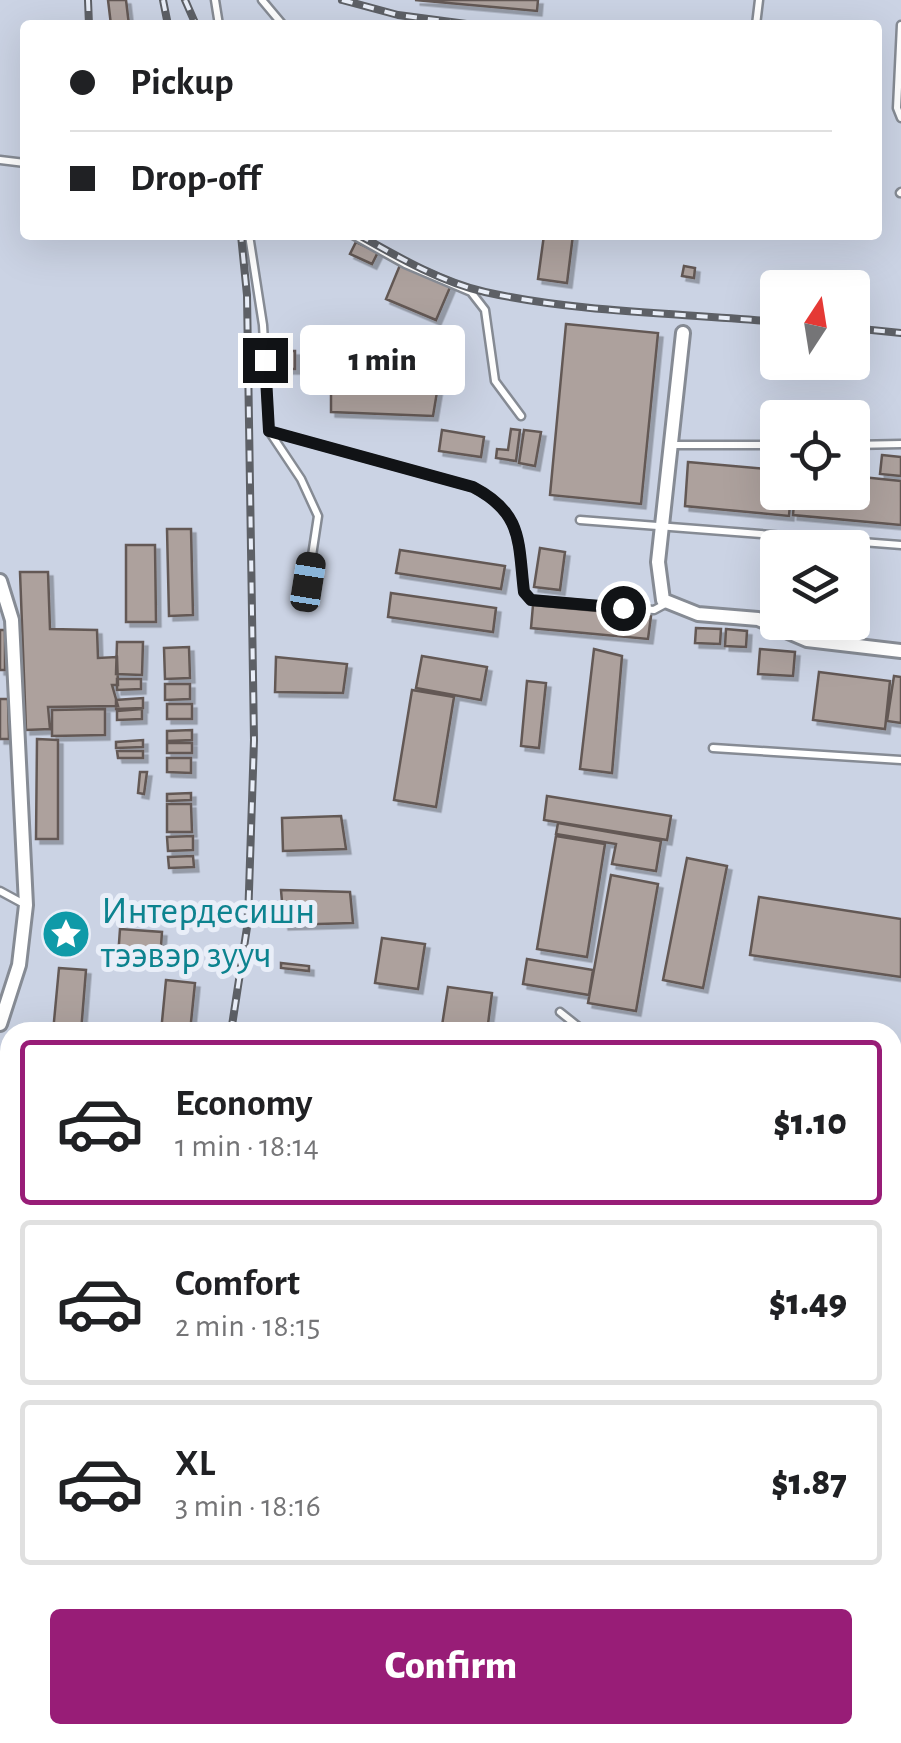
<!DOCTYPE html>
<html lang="en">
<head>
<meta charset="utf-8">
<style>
  body { margin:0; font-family:"Alegreya Sans",sans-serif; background:#f6f6f6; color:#202124; height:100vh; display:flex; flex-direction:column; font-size:38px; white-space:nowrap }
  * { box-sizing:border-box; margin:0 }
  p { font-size:32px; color:#757577 }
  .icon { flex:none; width:55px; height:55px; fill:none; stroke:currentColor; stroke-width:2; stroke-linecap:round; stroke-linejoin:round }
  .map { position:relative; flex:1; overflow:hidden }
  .details { position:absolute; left:0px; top:1022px; width:902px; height:722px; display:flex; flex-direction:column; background:#fff; border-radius:30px 30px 0 0; box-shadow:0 10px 40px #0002 }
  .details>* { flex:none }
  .guide { position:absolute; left:20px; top:20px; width:862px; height:220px; border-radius:10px; box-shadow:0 10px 40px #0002; display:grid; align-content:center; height:220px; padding:0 50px; background:#fff }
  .needle { width:65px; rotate:12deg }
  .tools { position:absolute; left:760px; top:270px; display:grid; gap:20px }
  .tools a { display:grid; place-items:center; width:110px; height:110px; border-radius:10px; background:#fff; box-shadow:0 10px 40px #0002; font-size:50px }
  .end { position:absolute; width:45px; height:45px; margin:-22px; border:12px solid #111316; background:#fff; box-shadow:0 0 0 5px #fff }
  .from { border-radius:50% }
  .bubble { position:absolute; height:70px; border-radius:10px; background:#fff; box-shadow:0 10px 40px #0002; font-size:32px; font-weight:800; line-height:70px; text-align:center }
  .car { position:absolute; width:30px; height:60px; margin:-30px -15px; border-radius:12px; box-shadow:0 0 8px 2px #0007; background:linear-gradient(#222 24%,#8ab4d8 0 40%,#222 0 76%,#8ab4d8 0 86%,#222 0) }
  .guide b { display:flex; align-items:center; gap:35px; height:95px; font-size:38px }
  .guide b+b { border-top:2px solid #e0e0e0 }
  .guide i { width:25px; height:25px; background:#202124 }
  ul { padding:18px 0 0; list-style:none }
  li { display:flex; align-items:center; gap:30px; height:165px; margin:0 20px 15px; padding:0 30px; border:5px solid #e0e0e0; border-radius:10px }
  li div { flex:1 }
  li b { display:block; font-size:38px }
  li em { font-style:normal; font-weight:800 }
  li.on { border-color:#981d77 }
  li>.icon { width:90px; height:90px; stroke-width:1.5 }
  .action { display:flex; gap:20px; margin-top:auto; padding:20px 50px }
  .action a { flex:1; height:115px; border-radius:10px; background:#981d77; color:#fff; font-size:40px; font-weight:800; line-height:115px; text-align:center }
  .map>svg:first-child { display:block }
  .built { fill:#cbd3e4; fill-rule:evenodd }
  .building { fill:#ada19d; stroke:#635954; stroke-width:2.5; filter:url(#shadow) }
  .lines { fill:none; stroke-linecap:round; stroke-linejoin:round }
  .service-casing { stroke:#868b94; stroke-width:11 }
  .minor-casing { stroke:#868b94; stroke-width:18 }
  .service { stroke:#fff; stroke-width:6 }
  .minor { stroke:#fff; stroke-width:12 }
  .rail-casing { stroke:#5d6066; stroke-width:8 }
  .rail { stroke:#e9eef8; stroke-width:4; stroke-dasharray:11; stroke-linecap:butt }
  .route { stroke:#111316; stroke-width:12 }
  .labels { text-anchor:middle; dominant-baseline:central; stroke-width:10; stroke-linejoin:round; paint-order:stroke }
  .culture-label { font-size:38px; fill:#0d838f; stroke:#e9eef8; text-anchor:start }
</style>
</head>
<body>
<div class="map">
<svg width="901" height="1743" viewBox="0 0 901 1743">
  <defs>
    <filter id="shadow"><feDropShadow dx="4.5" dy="4.5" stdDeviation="0" flood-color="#0004"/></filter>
  </defs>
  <rect width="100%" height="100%" fill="#dbe0eb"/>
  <path class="built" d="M0 0H901V1743H0ZM25 25H878V235H25ZM778 288H852V362H778ZM778 418H852V492H778ZM778 548H852V622H778ZM10 1032H892V1735H10Z"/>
  <path class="building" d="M108 0H126L129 25H111Z
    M415 0H538L537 11Z
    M544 235H573L567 283 538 279Z
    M356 242 378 252 372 264 350 254Z
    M400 265 451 285 436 320 386 299Z
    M684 266 695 268 694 278 682 276Z
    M566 324 658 333 641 504 550 495Z
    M269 351H295V369H269Z
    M331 381 438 386 433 416 331 412Z
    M511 429 520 430 516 461 496 458 497 449 508 450Z
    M442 430 484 437 481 457 439 451Z
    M524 430 541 432 535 466 519 463Z
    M882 455 901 457V476L880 474Z
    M688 462 778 470V492H791L789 516 685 506Z
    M852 476 901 481V525L793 515 795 492H852Z
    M167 529H191L193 615 169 616Z
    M126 545H155L156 622H126Z
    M540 548 565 552 560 590 534 587Z
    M400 550 505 566 501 589 396 573Z
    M20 572H48L50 629 97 630 98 658 117 657 118 685H112L118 706 48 707 50 729 26 730Z
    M391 593 496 608 493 632 388 617Z
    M533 605 651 616 648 639 531 628Z
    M696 628 721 629 720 644 695 643Z
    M726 629 747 631 746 647 725 646Z
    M0 630H5V670H0Z
    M117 642H143L142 675 116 674Z
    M189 647 190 678 165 679 164 648Z
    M594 649 622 656 612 773 580 769Z
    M760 649 795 652 793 676 758 674Z
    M422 656 487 667 481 700 416 688Z
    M276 657 347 664 343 693 275 692Z
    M819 672 890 681 885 729 813 720Z
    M894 676 901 677V723L887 721Z
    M117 679H141V689L117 690Z
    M527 681 546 683 539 748 521 746Z
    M165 684H190V699L165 700Z
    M412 690 454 697 436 807 394 800Z
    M143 698V708L116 709V700Z
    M0 699H8L9 739H0Z
    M167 704H192V719H167Z
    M105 709V735L52 736V710Z
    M142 709V719L117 720V711Z
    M192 730V740L167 741V731Z
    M37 739 58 740V839H36Z
    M143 740V747L116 748V742Z
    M167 743H192V753H167Z
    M117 751H143V758H118Z
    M167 758H191V773L167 772Z
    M140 772H147L144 794 138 793Z
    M191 793V800L167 801V794Z
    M547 796 671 816 667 840 544 820Z
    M167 804H191L192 832H167Z
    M341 816 346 849 283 851 282 818Z
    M558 823 661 841 656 871 612 864 616 844 556 834Z
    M193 836V850L168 851 167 837Z
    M556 836 605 844 587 957 537 949Z
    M193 856 194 867 169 868 168 857Z
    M687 858 727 866 703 988 663 980Z
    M611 875 658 884 636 1011 588 1003Z
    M281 890 350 892 353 923 284 925Z
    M759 897 901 919V977L750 955Z
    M120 929 162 932 160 960 118 957Z
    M382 938 425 944 418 989 375 983Z
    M527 959 593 970 589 995 523 984Z
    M281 963 309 966V971L281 968Z
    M59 968 86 970 81 1032H53Z
    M166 980 195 983 190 1032H161Z
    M448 987 492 993 487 1032H441Z
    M892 1077 901 1078 899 1091 892 1090Z
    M0 1345 10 1347V1367L0 1365Z
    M10 1439V1468L0 1466V1445L8 1446Z
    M355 1735H392V1743H354Z"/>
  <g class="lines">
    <g class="service-casing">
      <path id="service" d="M215 0 219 25
        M262 0 283 25
        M756 25 759 0
        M901 25 897 108 901 118
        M0 160 25 163
        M900 193 901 192
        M249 235 263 325 269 431 301 479 318 516 308 582
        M353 235 405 264 471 292 485 310 495 381 521 416
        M269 431 473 487C523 513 518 541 524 592L531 600 654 610 667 603
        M673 445H778
        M852 445 901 444
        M580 520 901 545
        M713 748 901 760
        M0 891 24 904
        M560 1012 585 1032
        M892 1251 901 1250
        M892 1327 901 1328
        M0 1733 10 1705"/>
    </g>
    <g class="minor-casing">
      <path id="minor" d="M683 333 658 562 663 600 698 614 758 619 807 640 901 651
        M0 581 12 620 26 905 19 965 0 1024
        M892 1620 901 1557
        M876 1743 877 1735"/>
    </g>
    <use href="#service" class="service"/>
    <use href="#minor" class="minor"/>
    <g class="rail-casing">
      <path id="rail" d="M88 0 89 25
        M163 0 168 25
        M185 0 196 25
        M342 0 398 15 474 25
        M359 235C398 257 441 282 485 292 580 313 681 313 778 322
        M852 328 901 333
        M231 1032 248 921 254 740 247 295 241 235
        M54 1743 55 1735
        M85 1743 86 1735"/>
    </g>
    <use href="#rail" class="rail"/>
  </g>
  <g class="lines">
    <path class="route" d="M265 360 269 431 473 487C523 513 518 541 524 592L531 600 623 608"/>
  </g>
  <defs>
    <g id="sight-disc" transform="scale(2.5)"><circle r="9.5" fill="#0f9aa8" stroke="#e9eef8"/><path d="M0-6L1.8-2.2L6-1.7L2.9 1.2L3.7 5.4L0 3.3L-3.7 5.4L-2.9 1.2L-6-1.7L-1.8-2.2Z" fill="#fff"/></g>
  </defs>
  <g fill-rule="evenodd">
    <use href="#sight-disc" x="66" y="934"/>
  </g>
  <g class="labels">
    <g class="culture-label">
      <text x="101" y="912">Интердесишн<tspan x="101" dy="44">тээвэр зууч</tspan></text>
    </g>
  </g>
</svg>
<div class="tools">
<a><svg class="needle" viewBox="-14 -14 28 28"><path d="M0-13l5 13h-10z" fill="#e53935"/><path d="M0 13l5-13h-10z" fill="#757577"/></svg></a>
<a><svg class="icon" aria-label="locate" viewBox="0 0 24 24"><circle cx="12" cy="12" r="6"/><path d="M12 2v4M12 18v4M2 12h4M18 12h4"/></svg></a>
<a><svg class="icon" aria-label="layers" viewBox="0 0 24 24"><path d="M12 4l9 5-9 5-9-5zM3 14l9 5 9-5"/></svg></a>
</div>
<i class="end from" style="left:623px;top:608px"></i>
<i class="end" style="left:265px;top:360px"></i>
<div class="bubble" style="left:300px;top:325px;width:165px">1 min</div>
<i class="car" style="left:308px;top:582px;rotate:9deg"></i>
<div class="guide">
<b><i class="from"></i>Pickup</b>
<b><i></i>Drop-off</b>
</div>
<section class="details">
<ul>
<li class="on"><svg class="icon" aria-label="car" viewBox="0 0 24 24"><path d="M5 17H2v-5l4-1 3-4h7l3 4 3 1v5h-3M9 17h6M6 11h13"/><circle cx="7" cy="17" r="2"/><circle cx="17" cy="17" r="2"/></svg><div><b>Economy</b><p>1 min · 18:14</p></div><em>$1.10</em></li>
<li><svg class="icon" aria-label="car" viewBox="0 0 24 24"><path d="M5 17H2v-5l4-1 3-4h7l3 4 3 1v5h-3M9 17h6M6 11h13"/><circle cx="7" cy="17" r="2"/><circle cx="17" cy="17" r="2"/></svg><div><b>Comfort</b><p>2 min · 18:15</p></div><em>$1.49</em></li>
<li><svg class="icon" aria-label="car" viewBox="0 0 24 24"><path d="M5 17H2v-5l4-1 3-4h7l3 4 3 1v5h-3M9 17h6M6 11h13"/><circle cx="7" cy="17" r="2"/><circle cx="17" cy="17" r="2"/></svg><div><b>XL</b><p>3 min · 18:16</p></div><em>$1.87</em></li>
</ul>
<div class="action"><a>Confirm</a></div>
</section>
</div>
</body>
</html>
